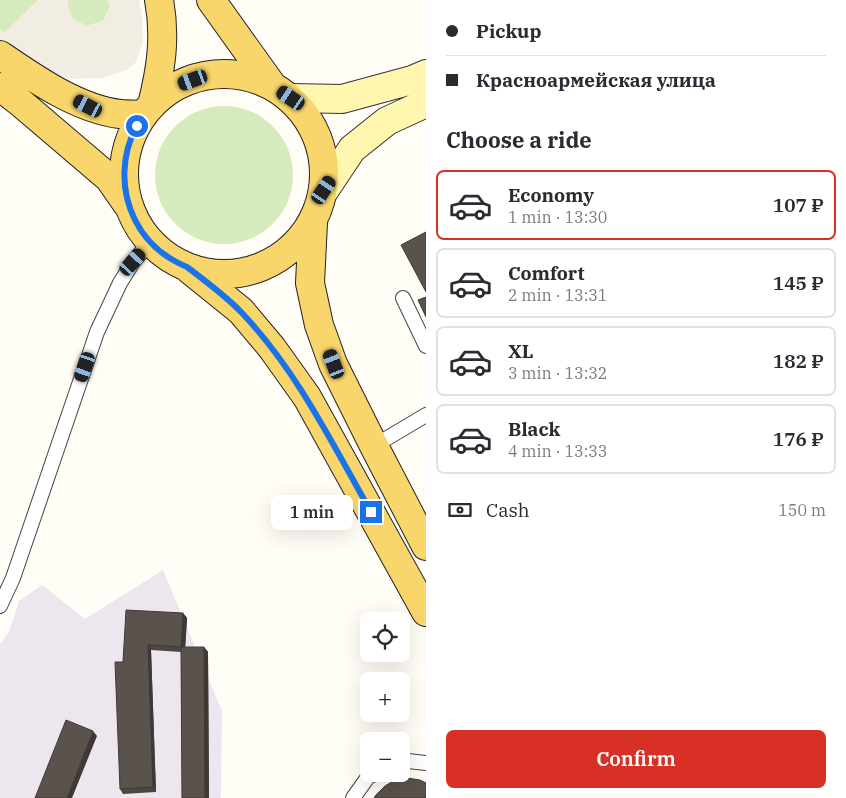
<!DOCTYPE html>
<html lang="en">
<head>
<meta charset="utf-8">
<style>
  body { margin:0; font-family:"IBM Plex Serif",serif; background:#f2f2f3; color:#2b2b33; height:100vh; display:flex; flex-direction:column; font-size:19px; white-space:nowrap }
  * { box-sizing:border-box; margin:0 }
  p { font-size:16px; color:#7c7c81 }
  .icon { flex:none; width:28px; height:28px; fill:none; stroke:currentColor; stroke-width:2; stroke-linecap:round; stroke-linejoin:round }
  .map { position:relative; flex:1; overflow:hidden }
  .sheet { display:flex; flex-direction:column; background:#fff; width:420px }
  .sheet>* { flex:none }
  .banner { display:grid; align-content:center; height:110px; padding:0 20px; background:#fff }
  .fabs { position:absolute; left:360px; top:612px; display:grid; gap:10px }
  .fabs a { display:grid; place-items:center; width:50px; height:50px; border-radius:8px; background:#fff; box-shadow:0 5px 20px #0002; font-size:25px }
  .end { position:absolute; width:22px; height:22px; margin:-11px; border:6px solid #1a73e8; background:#fff; box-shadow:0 0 0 2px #fff }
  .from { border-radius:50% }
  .bubble { position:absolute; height:35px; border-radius:8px; background:#fff; box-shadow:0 5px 20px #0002; font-size:16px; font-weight:600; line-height:35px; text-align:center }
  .car { position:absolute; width:15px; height:30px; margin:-15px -8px; border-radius:6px; box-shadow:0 0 4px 1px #0007; background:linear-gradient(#222 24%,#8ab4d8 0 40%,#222 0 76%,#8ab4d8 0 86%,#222 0) }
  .banner b { display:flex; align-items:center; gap:18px; height:48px; font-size:19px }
  .banner b+b { border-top:1px solid #e1e1e2 }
  .banner i { width:12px; height:12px; background:#2b2b33 }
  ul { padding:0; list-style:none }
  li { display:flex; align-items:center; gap:15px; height:70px; margin:0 10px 8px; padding:0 10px; border:2px solid #e1e1e2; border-radius:8px }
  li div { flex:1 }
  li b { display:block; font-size:19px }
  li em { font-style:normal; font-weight:600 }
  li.active { border-color:#d93025 }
  li>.icon { width:45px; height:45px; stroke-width:1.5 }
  h2 { padding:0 20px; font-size:22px; line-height:60px }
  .pay { display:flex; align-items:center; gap:12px; height:55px; padding:0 20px; font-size:19px }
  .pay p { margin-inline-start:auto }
  .button { display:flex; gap:10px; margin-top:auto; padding:10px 20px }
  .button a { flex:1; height:58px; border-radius:8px; background:#d93025; color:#fff; font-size:20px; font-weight:600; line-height:58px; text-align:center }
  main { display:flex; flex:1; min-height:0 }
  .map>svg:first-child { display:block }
  .industrial { fill:#eee6ef }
  .green { fill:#d5ebbd }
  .plaza { fill:#f1ede2 }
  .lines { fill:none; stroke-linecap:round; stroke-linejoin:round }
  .service-casing { stroke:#444; stroke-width:16 }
  .secondary-casing { stroke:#333; stroke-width:30 }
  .primary-casing { stroke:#222; stroke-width:30 }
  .service { stroke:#fff; stroke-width:14 }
  .secondary { stroke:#fff6b0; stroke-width:28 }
  .primary { stroke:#f9d66b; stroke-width:28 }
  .wall { fill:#4d4742 }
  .shaded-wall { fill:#3f3936 }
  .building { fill:#5a524d; stroke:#3f3936 }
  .route { stroke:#1a73e8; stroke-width:6 }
</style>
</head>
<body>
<main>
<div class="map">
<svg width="426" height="798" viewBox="0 0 426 798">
  <rect width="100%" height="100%" fill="#fffdf5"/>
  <path class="industrial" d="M163 570 222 711 221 798H0V644L9 632 19 601 42 585 85 619Z"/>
  <path class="green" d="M0 0H38L4 33 0 30Z
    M69 0H108L110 6 103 21 87 26 73 19 67 4Z
    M155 175a69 69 0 1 1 138 0a69 69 0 1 1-138 0Z"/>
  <path class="plaza" d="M38 0H69L67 4 73 19 87 26 103 21 110 6 108 0H139L142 19 143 42 136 62 127 70 102 78 71 79 33 65 0 46V30L4 33Z"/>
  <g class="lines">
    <g class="service-casing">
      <path id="service" d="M403 298 426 346
        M374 446 426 415
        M0 606 13 578 97 332 120 283 133 262 150 242
        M401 762 408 761 426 763
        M353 798 368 777 374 774"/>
    </g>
    <g class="secondary-casing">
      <path id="secondary" d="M291 98 342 99 412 80 426 74
        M324 191 352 149 387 121 426 103"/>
    </g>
    <g class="primary-casing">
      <path id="primary" d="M211 0 271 84
        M0 55C35 79 78 109 120 114 128 115 136 114 143 115
        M124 174a100 100 0 1 1 200 0a100 100 0 1 1-200 0Z
        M0 87 21 103 109 178 127 204
        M152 105C161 69 166 37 159 0
        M313 223 310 283 319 325 333 364 374 446 426 546
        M189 269 241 311 272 348 307 397 426 612"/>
    </g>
    <use href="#service" class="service"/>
    <use href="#secondary" class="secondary"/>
    <use href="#primary" class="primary"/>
  </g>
  <path class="wall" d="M183 613 187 618 185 647H204L208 652 209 798H182L181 652 151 650 156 792 123 794 120 789 123 662Z"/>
  <path class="shaded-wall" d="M183 613 187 618 185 652 181 647Z
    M148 645 151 650 156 792 153 787Z
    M204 647 208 652 209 798H205Z
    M93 731 97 736 72 798H67Z"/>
  <path class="building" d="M426 232V292L401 245Z
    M426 297V317L418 300Z
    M126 610 183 613 181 647 148 645 153 787 120 789 115 662H123Z
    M181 647H204L205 798H182Z
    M66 720 93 731 67 798H35Z
    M407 778 420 780 426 783V798H374L376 795 385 786 395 780Z"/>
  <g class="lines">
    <path class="route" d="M137 126C121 154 120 190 135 220 143 236 157 251 173 260 178 263 182 265 187 267 203 279 229 299 242 313 297 371 332 443 371 512"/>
  </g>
</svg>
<div class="fabs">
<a><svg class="icon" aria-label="locate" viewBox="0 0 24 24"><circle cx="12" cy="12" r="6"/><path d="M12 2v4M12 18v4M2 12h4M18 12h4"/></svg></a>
<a>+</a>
<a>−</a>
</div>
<i class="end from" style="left:137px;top:126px"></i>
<i class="end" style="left:371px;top:512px"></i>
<div class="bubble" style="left:271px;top:495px;width:82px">1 min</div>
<i class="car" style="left:193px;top:80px;rotate:250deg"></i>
<i class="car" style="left:291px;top:98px;rotate:304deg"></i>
<i class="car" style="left:88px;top:106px;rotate:297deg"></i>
<i class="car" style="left:324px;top:190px;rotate:34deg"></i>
<i class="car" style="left:133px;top:262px;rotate:42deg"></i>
<i class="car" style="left:334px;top:364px;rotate:339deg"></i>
<i class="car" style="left:85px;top:367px;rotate:199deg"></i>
</div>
<section class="sheet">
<div class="banner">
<b><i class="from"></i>Pickup</b>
<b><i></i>Красноармейская улица</b>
</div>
<h2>Choose a ride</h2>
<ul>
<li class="active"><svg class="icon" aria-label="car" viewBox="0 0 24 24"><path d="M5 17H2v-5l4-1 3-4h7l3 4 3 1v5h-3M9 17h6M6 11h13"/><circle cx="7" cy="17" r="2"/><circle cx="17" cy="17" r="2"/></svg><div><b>Economy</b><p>1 min · 13:30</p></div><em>107 ₽</em></li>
<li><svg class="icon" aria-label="car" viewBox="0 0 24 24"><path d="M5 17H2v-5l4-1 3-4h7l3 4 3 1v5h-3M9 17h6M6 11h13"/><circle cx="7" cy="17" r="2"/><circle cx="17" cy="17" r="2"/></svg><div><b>Comfort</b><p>2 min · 13:31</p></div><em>145 ₽</em></li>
<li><svg class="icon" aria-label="car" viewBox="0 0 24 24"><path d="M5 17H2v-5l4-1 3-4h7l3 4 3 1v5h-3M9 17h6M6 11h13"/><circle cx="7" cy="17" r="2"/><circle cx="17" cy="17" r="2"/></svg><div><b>XL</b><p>3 min · 13:32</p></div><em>182 ₽</em></li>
<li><svg class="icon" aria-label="car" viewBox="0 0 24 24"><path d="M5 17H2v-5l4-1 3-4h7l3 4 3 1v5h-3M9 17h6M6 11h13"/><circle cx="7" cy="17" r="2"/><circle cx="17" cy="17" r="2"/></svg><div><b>Black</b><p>4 min · 13:33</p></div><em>176 ₽</em></li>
</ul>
<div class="pay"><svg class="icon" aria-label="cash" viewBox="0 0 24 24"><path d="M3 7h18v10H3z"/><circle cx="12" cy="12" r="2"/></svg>Cash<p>150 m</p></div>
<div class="button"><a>Confirm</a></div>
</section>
</main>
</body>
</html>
